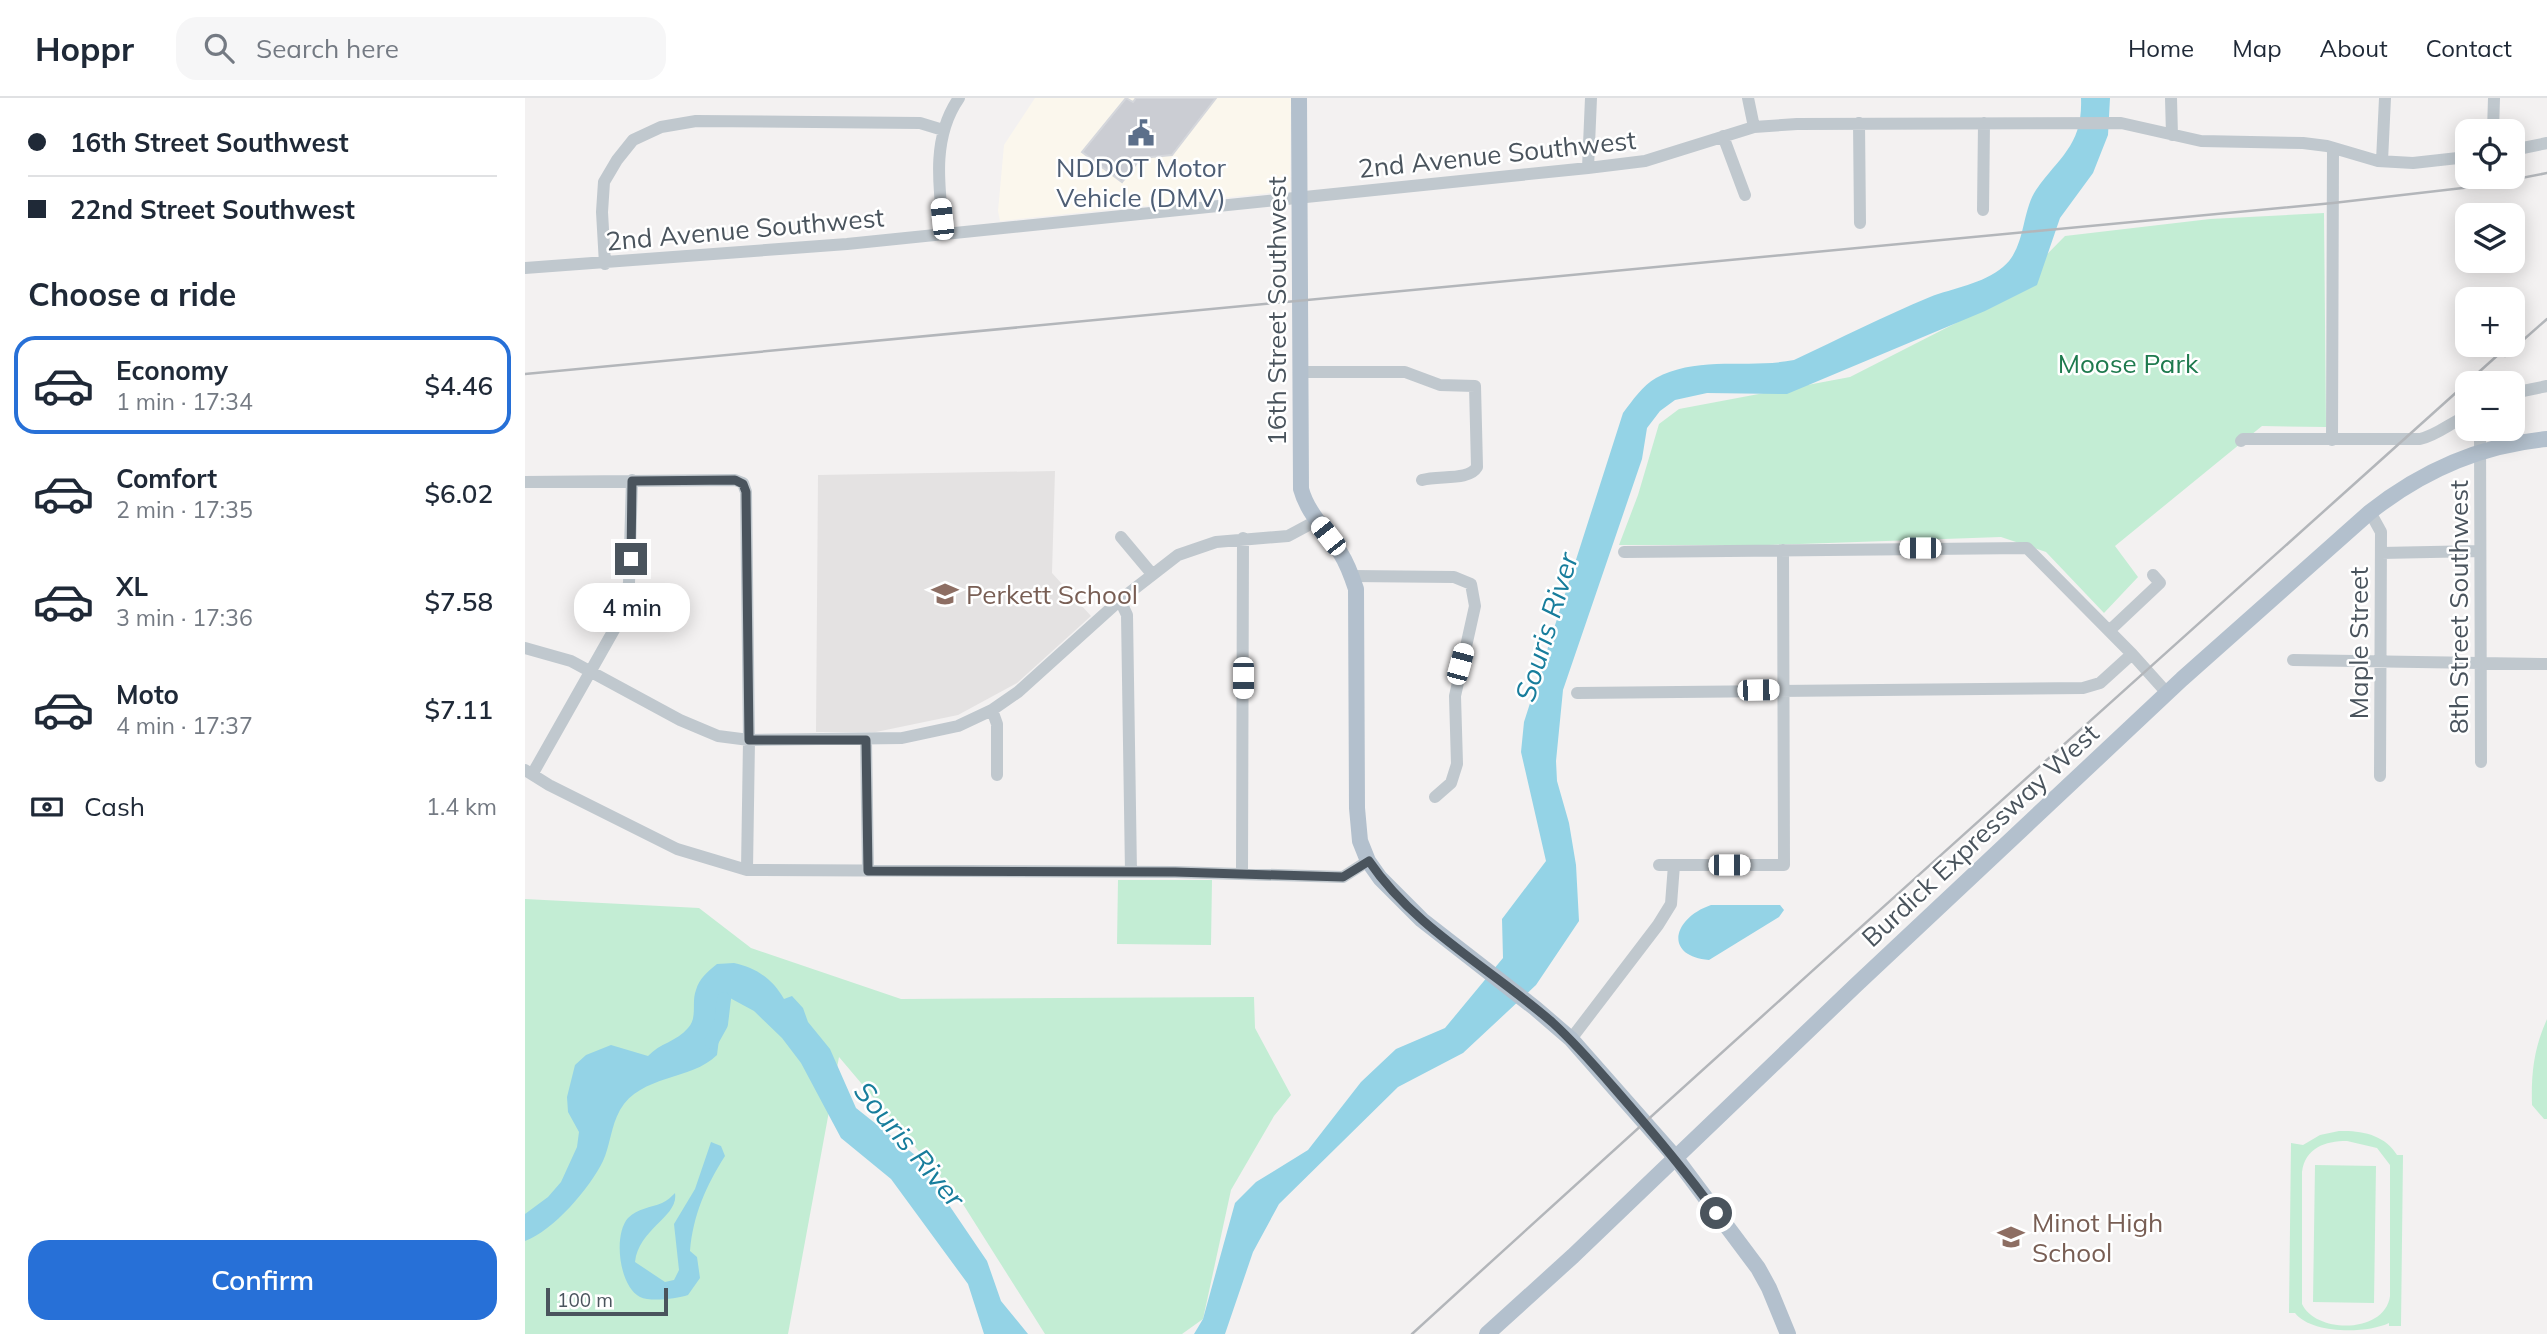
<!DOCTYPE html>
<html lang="en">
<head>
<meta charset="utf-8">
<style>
  body { margin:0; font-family:Mulish,sans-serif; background:#f6f6f7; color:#1f2937; height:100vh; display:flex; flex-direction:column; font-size:26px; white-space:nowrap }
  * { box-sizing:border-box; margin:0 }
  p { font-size:23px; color:#747a83 }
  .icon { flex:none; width:38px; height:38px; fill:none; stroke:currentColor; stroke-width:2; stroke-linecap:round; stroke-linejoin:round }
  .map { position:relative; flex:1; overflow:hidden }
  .side { display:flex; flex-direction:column; background:#fff; width:525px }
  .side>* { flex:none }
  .banner { display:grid; align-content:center; height:154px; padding:0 28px; background:#fff }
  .tools { position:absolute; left:1930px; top:21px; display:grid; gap:14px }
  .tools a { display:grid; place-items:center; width:70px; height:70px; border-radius:14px; background:#fff; box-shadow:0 4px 18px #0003; font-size:35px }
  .scale { position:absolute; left:21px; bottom:18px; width:122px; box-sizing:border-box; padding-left:7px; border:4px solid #4a545d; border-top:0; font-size:19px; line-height:24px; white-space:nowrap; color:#4a545d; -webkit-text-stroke:5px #fff; paint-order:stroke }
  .end { position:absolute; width:32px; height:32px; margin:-16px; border:9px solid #4a545d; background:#fff; box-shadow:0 0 0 4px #fff }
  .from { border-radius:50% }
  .bubble { position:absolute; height:49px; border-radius:21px; background:#fff; box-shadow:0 4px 18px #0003; font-size:23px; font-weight:600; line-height:49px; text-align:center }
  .car { position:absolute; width:21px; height:42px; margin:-21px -10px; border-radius:9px; box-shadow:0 0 5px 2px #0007; background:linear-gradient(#fff 24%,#345 0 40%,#fff 0 76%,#345 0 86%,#fff 0) }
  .banner b { display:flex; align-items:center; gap:24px; height:66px; font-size:26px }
  .banner b+b { border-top:2px solid #e0e1e3 }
  .banner i { width:18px; height:18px; background:#1f2937 }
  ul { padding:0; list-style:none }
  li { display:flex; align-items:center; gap:21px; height:98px; margin:0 14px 10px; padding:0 14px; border:4px solid transparent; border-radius:21px }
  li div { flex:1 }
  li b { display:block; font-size:26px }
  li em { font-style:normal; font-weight:600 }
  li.selected { border-color:#2770d7 }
  li>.icon { width:63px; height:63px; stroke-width:1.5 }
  h2 { padding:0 28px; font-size:32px; line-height:84px }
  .pay { display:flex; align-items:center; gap:18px; height:77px; padding:0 28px; font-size:26px }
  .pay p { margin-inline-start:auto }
  .action { display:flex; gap:14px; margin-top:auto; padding:14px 28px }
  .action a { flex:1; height:80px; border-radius:21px; background:#2770d7; color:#fff; font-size:28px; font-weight:600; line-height:80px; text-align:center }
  header { display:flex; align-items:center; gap:42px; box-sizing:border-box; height:98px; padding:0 35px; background:#fff; border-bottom:2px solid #e0e1e3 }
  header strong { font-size:33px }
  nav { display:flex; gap:38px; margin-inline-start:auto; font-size:24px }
  .search { width:490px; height:63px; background:#f6f6f7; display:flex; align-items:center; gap:18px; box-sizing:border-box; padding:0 24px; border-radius:21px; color:#747a83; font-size:26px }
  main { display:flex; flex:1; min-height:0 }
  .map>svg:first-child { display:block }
  .commercial { fill:#fbf7ed }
  .education { fill:#e4e2e2 }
  .green { fill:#c3edd4; fill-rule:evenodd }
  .water { fill:#94d3e6 }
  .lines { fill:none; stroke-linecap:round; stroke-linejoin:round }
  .river { stroke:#94d3e6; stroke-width:14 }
  .building { fill:#cbcdd3; stroke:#d5d7dc; stroke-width:2 }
  .minor { stroke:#c0c8ce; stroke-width:12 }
  .major { stroke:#b3c0cd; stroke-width:16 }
  .rail { stroke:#b3b6ba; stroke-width:2.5 }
  .route { stroke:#4a545d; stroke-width:9 }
  .labels { text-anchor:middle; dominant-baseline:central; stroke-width:5; stroke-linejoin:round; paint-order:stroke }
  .street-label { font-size:26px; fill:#4a545d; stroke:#fff }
  .service-label { font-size:26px; fill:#4e5e75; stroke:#fff }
  .park-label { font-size:26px; fill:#1e7a4e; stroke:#fff }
  .education-label { font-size:26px; fill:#785e54; stroke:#fff; text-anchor:start }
  .water-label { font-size:28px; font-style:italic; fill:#177d9c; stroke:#fff }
</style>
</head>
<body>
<header>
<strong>Hoppr</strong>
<div class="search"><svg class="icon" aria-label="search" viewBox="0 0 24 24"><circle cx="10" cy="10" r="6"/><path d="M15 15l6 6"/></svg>Search here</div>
<nav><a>Home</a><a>Map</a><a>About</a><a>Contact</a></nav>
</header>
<main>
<section class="side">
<div class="banner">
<b><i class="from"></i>16th Street Southwest</b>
<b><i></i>22nd Street Southwest</b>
</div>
<h2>Choose a ride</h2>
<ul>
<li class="selected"><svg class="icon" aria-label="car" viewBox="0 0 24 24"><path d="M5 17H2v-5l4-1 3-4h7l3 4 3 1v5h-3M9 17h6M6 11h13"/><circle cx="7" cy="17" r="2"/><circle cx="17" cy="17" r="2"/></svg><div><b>Economy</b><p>1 min · 17:34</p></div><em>$4.46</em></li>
<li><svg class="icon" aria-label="car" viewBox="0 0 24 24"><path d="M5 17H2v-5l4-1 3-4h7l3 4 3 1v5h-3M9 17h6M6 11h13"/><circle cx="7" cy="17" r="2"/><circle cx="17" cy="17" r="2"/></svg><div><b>Comfort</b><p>2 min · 17:35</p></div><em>$6.02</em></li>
<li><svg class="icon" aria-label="car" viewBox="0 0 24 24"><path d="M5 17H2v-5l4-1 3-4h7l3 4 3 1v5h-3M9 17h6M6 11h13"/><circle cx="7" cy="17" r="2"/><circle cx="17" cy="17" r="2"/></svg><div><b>XL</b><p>3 min · 17:36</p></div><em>$7.58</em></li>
<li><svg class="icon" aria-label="car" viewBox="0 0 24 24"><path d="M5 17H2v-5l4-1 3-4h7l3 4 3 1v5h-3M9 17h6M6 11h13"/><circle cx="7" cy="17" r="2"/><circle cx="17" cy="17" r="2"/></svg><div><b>Moto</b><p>4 min · 17:37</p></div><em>$7.11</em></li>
</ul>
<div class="pay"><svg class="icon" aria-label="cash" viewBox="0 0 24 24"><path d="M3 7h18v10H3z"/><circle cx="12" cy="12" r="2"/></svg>Cash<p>1.4 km</p></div>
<div class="action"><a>Confirm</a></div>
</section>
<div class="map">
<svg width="2022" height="1236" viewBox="0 0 2022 1236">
  <rect width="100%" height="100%" fill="#f3f1f1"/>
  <path class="commercial" d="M510 0H766L765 93 475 123 473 113 479 47Z"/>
  <path class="education" d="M530 373 527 475 566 518 492 585 433 617 351 634H291L293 377Z"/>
  <path class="green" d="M1799 115 1801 329 1737 328 1590 448 1613 479 1579 515 1521 454 1476 439 1244 447H1094L1113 397 1134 326 1154 311 1325 279 1478 201 1540 138 1685 121Z
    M593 782H687L686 847 592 846Z
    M0 801 174 810 226 850 376 901 729 899 730 930 766 997 749 1018 706 1092 678 1221 657 1236H520L436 1103 314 959 263 1236H0Z
    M2022 921V1021H2019L2007 1007C2006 975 2009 950 2022 921Z
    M1814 1033C1837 1032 1860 1037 1872 1057H1878L1876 1228H1864V1225C1841 1236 1786 1236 1770 1215H1764L1766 1045 1778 1047 1795 1037ZM1822 1043 1852 1050 1865 1067V1198C1860 1236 1791 1236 1777 1206V1074C1780 1050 1800 1043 1822 1043Z
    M1790 1067 1851 1068 1849 1205 1788 1204Z"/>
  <path class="water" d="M1556 0H1585L1583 37 1568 75 1535 120 1512 187 1460 213 1262 296 1182 295 1150 302 1135 313 1122 330 1117 361 1038 592 1031 663 1032 683 1044 725 1051 767 1054 823 1011 887 938 955 873 989 754 1106 728 1154 700 1236H669L678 1221 710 1105 731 1084 783 1052 836 984 871 951 920 930 978 860 977 821 1021 763 996 654 999 624 1098 315C1108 302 1117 288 1131 280 1172 257 1225 271 1269 262 1314 241 1359 218 1405 199 1428 190 1458 186 1478 169 1501 150 1496 115 1511 92 1535 58 1558 47 1556 0Z
    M1186 807H1255L1259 812 1254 819 1184 862C1138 858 1148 820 1186 807Z
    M209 865C231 870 247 880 259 901L267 898 278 910 283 924 305 951 331 1010 390 1057 462 1163 476 1203 503 1236H459L443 1186 366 1081 316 1040 276 965 257 940 229 913 205 900 197 917 192 957C166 983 116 976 95 1012 86 1028 85 1048 78 1063 65 1090 28 1133 0 1143V1116L23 1099 36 1084 52 1049 54 1034 43 1014 42 999 50 967 61 957 86 947 123 958C135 945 151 944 163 930 173 919 166 905 171 892 174 881 183 873 192 866Z
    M186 1044 196 1048 200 1058C181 1088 168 1117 165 1153L172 1159 175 1180 163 1197C151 1201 125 1204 115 1199 94 1188 88 1137 103 1120 113 1110 125 1110 137 1105 142 1103 147 1098 150 1095 154 1119 114 1130 110 1164L140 1184 149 1182 154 1172 149 1126 170 1091Z"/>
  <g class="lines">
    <path class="river" d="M186 944 196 926 199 901"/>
  </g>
  <path class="building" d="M601 0 608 4 611 0H691L647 57 616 60 597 84 557 54Z"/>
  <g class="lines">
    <path class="minor" d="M1223 0 1229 29
      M1646 0 1647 37
      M1334 25 1335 125
      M1968 33 1969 0
      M1198 38 1220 97
      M1988 52 2022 45
      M1857 63 1860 0
      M1063 70 1066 0
      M1458 112 1459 25
      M419 136C414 90 406 40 434 0
      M80 166 77 114 79 84 92 62 108 42 136 29 171 23 395 25 418 32
      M0 170 322 146 1063 70 1120 63 1229 29 1272 26 1596 25 1676 43 1778 45 1802 48 1853 63 1888 65 1942 59
      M775 274H880L915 287 950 288 952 369C944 383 914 377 897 382
      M1988 295 2022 288
      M1955 331 1956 664
      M1807 342 1808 50
      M1716 343 1718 341H1895C1913 337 1926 324 1942 318
      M0 384 210 382 218 385 221 394 224 642 222 772
      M1845 414 1856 434 1855 678
      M596 439 627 476
      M1099 454 1502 450 1607 556 1642 595
      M1856 455 1955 453
      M827 478 929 479 946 486 950 508 930 598 932 666 926 685 910 699
      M595 502 602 517 606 774
      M1584 533 1635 485 1628 477
      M0 550 46 563 155 622 193 638 224 642 377 640 433 628 467 612 493 594 595 502 653 457 691 444 763 438 791 423
      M1768 562 2022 566
      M1052 595 1558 590 1575 585 1607 556
      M467 612 472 626V677
      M341 642 343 773
      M0 672 24 687 152 751 222 772 650 774 818 779 843 763
      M8 675 90 530 104 485 107 382
      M1134 767H1259L1258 452
      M717 776 718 440
      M1046 941 1133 827 1146 806 1149 767"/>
    <path class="major" d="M774 0 776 391C783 417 803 433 816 456 823 467 827 479 831 491L832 710 835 743 843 763 855 780 897 822 1010 910 1046 941 1150 1059 1233 1170 1244 1190 1263 1236
      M962 1236 1048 1158 1331 887 1657 581 1845 414C1897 373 1956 347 2022 341"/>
    <path class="rail" d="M1980 258 2022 221
      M0 276 1808 105 1955 88 2022 75
      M887 1236C1250 904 1618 576 1984 247"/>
  </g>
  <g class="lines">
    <path class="route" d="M106 461 107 383 210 382 218 386 221 394 224 642H341L343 773 650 774 818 779 844 763C890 831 967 871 1028 925 1050 945 1070 968 1090 991 1125 1031 1159 1071 1191 1115"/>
  </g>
  <defs>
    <g id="civic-bare" transform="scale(2.1)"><path d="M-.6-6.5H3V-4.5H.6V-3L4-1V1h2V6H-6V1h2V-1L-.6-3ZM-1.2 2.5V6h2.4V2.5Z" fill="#5c6f8a" stroke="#fff" stroke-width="2.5" paint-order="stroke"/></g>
    <g id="school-bare" transform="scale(2.1)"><path d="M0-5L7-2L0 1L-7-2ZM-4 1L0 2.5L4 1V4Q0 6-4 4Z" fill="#8d6e63" stroke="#fff" stroke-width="2.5" paint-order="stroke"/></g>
  </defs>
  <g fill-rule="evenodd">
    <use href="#civic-bare" x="616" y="35"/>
    <use href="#school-bare" x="420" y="496"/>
    <use href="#school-bare" x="1486" y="1139"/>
  </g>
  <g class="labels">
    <g class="street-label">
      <text transform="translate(972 56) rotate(-6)">2nd Avenue Southwest</text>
      <text transform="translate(220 131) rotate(-5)">2nd Avenue Southwest</text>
      <text transform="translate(751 213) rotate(-90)">16th Street Southwest</text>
      <text transform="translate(1933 509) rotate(-90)">8th Street Southwest</text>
      <text transform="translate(1833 545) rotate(-90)">Maple Street</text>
      <text transform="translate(1455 737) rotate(-43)">Burdick Expressway West</text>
    </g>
    <g class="service-label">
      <text x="616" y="69">NDDOT Motor<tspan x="616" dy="30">Vehicle (DMV)</tspan></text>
    </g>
    <g class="park-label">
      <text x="1603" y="265">Moose Park</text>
    </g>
    <g class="education-label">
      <text x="441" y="496">Perkett School</text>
      <text x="1507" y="1124">Minot High<tspan x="1507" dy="30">School</tspan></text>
    </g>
    <g class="water-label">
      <text transform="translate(1021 529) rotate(-73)">Souris River</text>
      <text transform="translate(385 1046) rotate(50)">Souris River</text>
    </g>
  </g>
</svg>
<div class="tools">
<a><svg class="icon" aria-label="locate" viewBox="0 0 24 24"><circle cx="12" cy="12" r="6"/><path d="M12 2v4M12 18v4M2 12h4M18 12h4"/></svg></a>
<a><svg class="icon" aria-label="layers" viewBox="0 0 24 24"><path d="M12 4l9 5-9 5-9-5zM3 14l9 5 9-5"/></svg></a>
<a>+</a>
<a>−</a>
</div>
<div class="scale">100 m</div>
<i class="end from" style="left:1191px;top:1115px"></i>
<i class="end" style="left:106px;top:461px"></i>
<div class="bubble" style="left:49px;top:485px;width:116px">4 min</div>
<i class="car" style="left:417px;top:121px;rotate:354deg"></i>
<i class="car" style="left:803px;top:438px;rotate:322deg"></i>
<i class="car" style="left:1395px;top:450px;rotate:270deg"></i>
<i class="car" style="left:935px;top:566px;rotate:15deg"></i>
<i class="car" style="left:718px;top:580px;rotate:180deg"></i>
<i class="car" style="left:1233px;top:592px;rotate:89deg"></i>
<i class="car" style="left:1204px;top:767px;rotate:90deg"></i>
</div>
</main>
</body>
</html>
